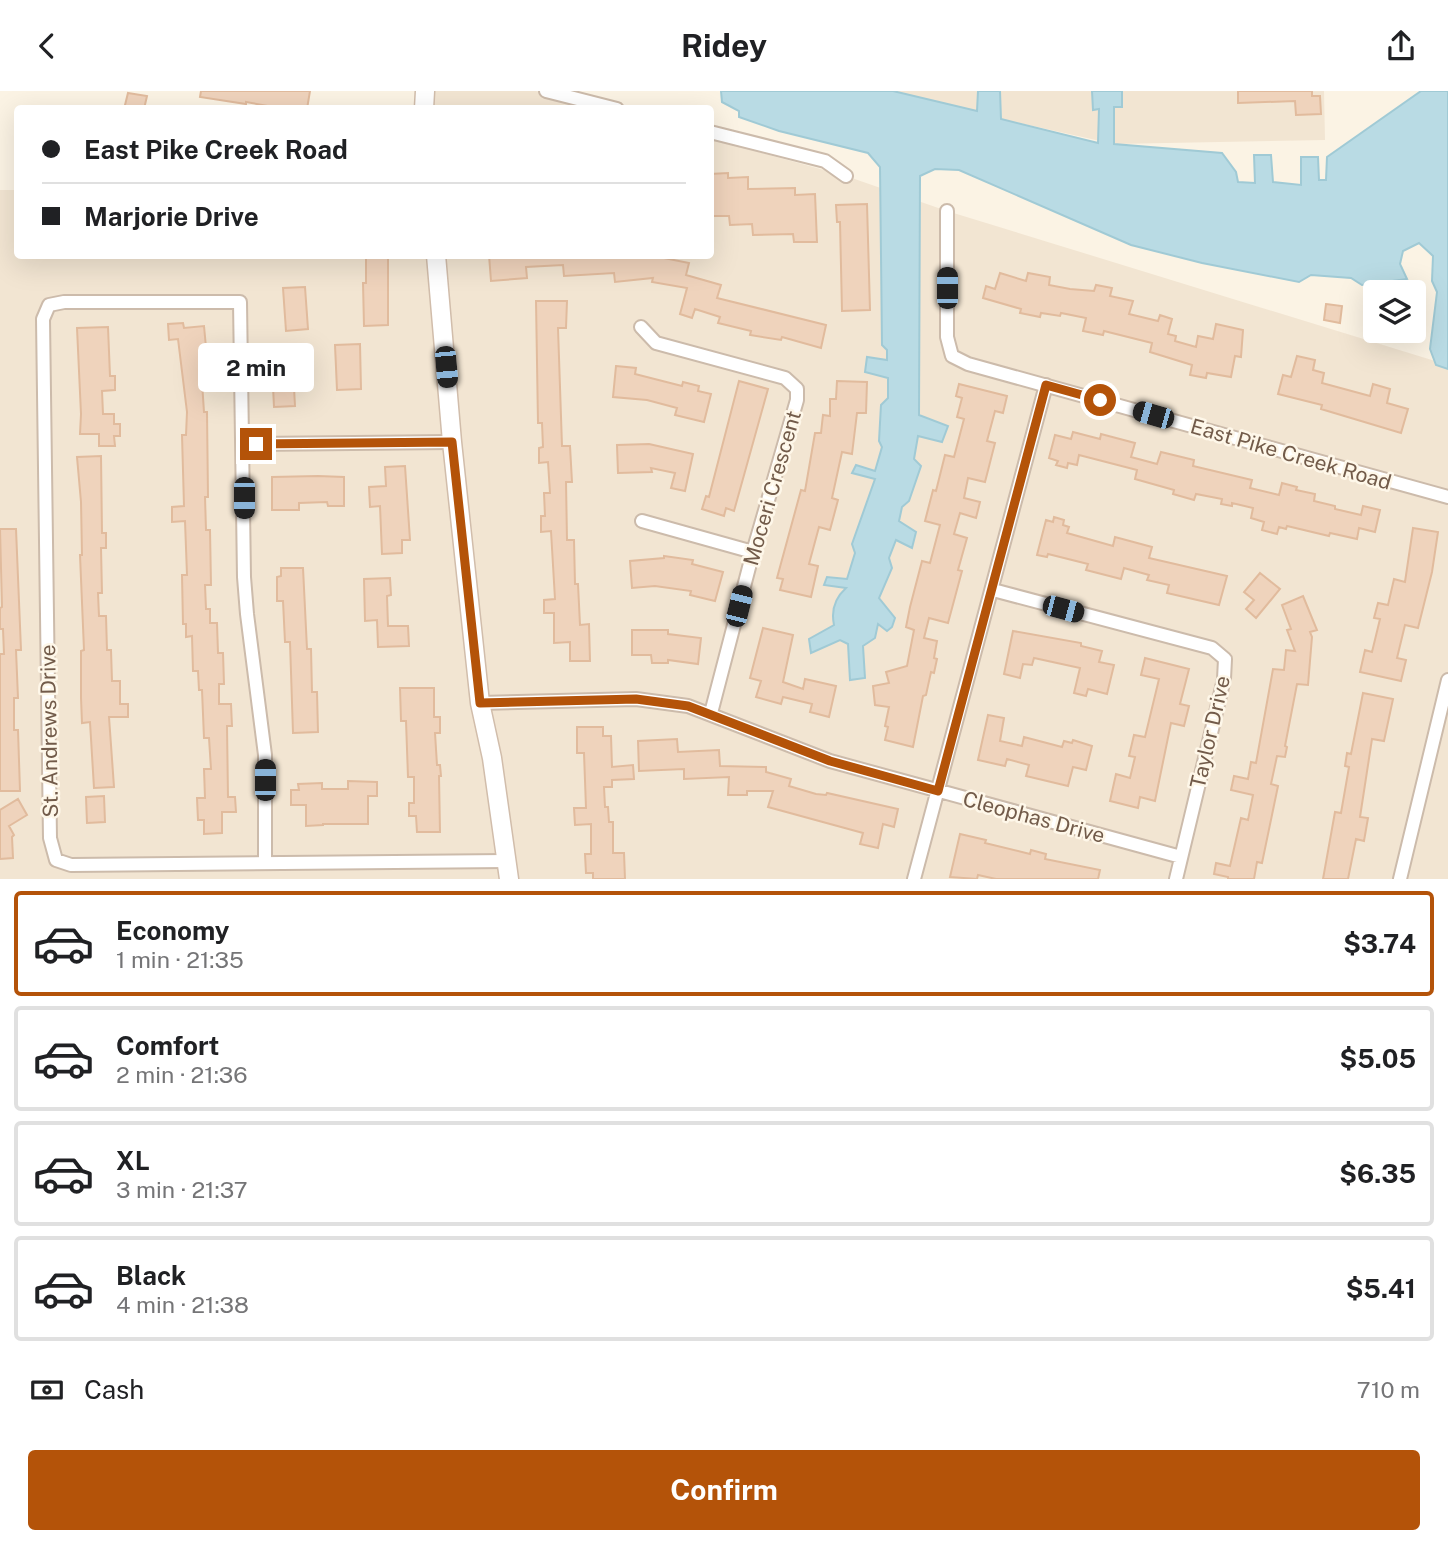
<!DOCTYPE html>
<html lang="en">
<head>
<meta charset="utf-8">
<style>
  body { margin:0; font-family:"Public Sans",sans-serif; background:#f2f2f2; color:#202124; height:100vh; display:flex; flex-direction:column; font-size:26px; white-space:nowrap }
  * { box-sizing:border-box; margin:0 }
  p { font-size:23px; color:#757577 }
  .icon { flex:none; width:38px; height:38px; fill:none; stroke:currentColor; stroke-width:2; stroke-linecap:round; stroke-linejoin:round }
  .map { position:relative; height:788px; overflow:hidden }
  .panel { display:flex; flex-direction:column; background:#fff; flex:1 }
  .panel>* { flex:none }
  .top-card { position:absolute; left:14px; top:14px; width:700px; height:154px; border-radius:7px; box-shadow:0 7px 28px #0002; display:grid; align-content:center; height:154px; padding:0 28px; background:#fff }
  .fabs { position:absolute; left:1363px; top:189px; display:grid; gap:14px }
  .fabs a { display:grid; place-items:center; width:63px; height:63px; border-radius:7px; background:#fff; box-shadow:0 7px 28px #0002; font-size:35px }
  .end { position:absolute; width:32px; height:32px; margin:-16px; border:9px solid #b45309; background:#fff; box-shadow:0 0 0 4px #fff }
  .from { border-radius:50% }
  .bubble { position:absolute; height:49px; border-radius:7px; background:#fff; box-shadow:0 7px 28px #0002; font-size:23px; font-weight:700; line-height:49px; text-align:center }
  .car { position:absolute; width:21px; height:42px; margin:-21px -10px; border-radius:9px; box-shadow:0 0 5px 2px #0007; background:linear-gradient(#222 24%,#8ab4d8 0 40%,#222 0 76%,#8ab4d8 0 86%,#222 0) }
  .top-card b { display:flex; align-items:center; gap:24px; height:66px; font-size:26px }
  .top-card b+b { border-top:2px solid #e0e0e0 }
  .top-card i { width:18px; height:18px; background:#202124 }
  ul { padding:12px 0 0; list-style:none }
  li { display:flex; align-items:center; gap:21px; height:105px; margin:0 14px 10px; padding:0 14px; border:4px solid #e0e0e0; border-radius:7px }
  li div { flex:1 }
  li b { display:block; font-size:26px }
  li em { font-style:normal; font-weight:700 }
  li.current { border-color:#b45309 }
  li>.icon { width:63px; height:63px; stroke-width:1.5 }
  .pay { display:flex; align-items:center; gap:18px; height:77px; padding:0 28px; font-size:26px }
  .pay p { margin-inline-start:auto }
  .cta { display:flex; gap:14px; margin-top:auto; padding:14px 28px }
  .cta a { flex:1; height:80px; border-radius:7px; background:#b45309; color:#fff; font-size:28px; font-weight:700; line-height:80px; text-align:center }
  header { display:flex; justify-content:space-between; align-items:center; height:91px; padding:0 28px; background:#fff; font-size:32px; font-weight:700 }
  .map>svg:first-child { display:block }
  .residential { fill:#f2e5d2 }
  .water { fill:#b9dbe4; stroke:#a0cad5; stroke-width:2 }
  .building { fill:#efd3bc; stroke:#e1bb9d; stroke-width:2 }
  .lines { fill:none; stroke-linecap:round; stroke-linejoin:round }
  .minor-casing { stroke:#ccbbab; stroke-width:16 }
  .secondary-casing { stroke:#d1bdab; stroke-width:21 }
  .minor { stroke:#fff; stroke-width:12 }
  .secondary { stroke:#fff; stroke-width:18 }
  .route { stroke:#b45309; stroke-width:9 }
  .labels { text-anchor:middle; dominant-baseline:central; stroke-width:5; stroke-linejoin:round; paint-order:stroke }
  .street-label { font-size:21px; fill:#725b4a; stroke:#fef7e9 }
</style>
</head>
<body>
<header><svg class="icon" aria-label="back" viewBox="0 0 24 24"><path d="M15 5l-7 7 7 7"/></svg>Ridey<svg class="icon" aria-label="share" viewBox="0 0 24 24"><path d="M12 15V3M7 8l5-5 5 5M5 13v7h14v-7"/></svg></header>
<div class="map">
<svg width="1448" height="788" viewBox="0 0 1448 788">
  <rect width="100%" height="100%" fill="#fbf3e4"/>
  <path class="residential" d="M428 0H536L600 17H429Z
    M893 0H1324L1325 49 1114 53 1001 28 978 20Z
    M711 48 846 85 947 120 1448 274V788H0V99H17L18 164H710Z"/>
  <path class="water" d="M721 0H893L977 20 978 0H1000L1001 28 1098 52 1099 18 1093 19 1092 0H1122V16H1114V53L1222 62 1236 81 1238 91 1255 92 1254 64H1271L1273 91 1301 94V66H1318L1319 89H1326L1327 66 1421 0H1448V278L1436 274 1430 258 1437 201 1432 190 1433 165 1419 152 1403 160 1400 173 1407 188 1362 194 1351 187 1311 184 1299 191 1202 172 1131 154 959 79 935 78 920 85 919 324 948 335 942 351 918 345 914 368 921 375 909 410 902 416 899 430 916 441 912 457 896 449 889 467 892 477 879 507 895 527 892 536 887 540 878 533 875 547 863 555 865 587 850 589 848 553 840 549 811 562 809 548 834 534C831 520 835 507 846 497L824 494 827 486 847 488 855 462 852 453 875 388 852 382 856 374 875 380 882 356 879 350 881 314 888 307V287L865 281 867 266 887 269V259L882 254 880 76 868 62 779 40 739 26V20L722 11Z"/>
  <path class="building" d="M201 0H310L307 18H284L246 11V13L200 6Z
    M1238 0H1312V5H1320L1321 23 1296 24 1295 10 1238 12Z
    M128 2 147 5 144 18H124Z
    M728 82V87L748 86V98L795 97V104L815 103 817 151H794L793 143 753 144 752 133 730 134 729 125H710V83Z
    M867 113 870 219 842 220 840 131H837L836 114Z
    M366 164H388V234L364 235 363 192H366Z
    M489 164H649L689 172 686 184 721 194 717 207 826 234 821 257 782 246 781 249 750 244 751 240 718 232 720 226 695 218 692 227 680 223 687 197 652 191 653 187 615 191 614 182 564 185 563 174 526 176 527 187 491 190Z
    M1000 182 1026 190 1028 182 1050 186 1049 194 1070 198 1094 200 1096 194 1112 197 1110 205 1133 210 1129 223 1158 230 1160 224 1172 228 1168 243 1176 245 1175 250 1196 256 1198 245 1213 248 1216 233 1243 239 1241 266 1235 265 1231 286 1207 282 1206 287 1190 284 1192 274 1150 261 1152 252 1104 240 1103 244 1083 240 1086 227 1061 222 1060 225 1041 222 1040 226 1020 222 1021 218 983 207 986 195 995 198Z
    M305 196 308 238 286 240 283 197Z
    M536 210H567L566 237H558L562 355H570L572 391H566L567 449H574L575 493H578L580 534 589 533 590 570H570V551L554 552V522H544V509L555 508 551 440 541 441V425H545L544 402H550L548 371 539 372V357L543 356 542 332H538Z
    M1326 213 1342 215 1340 232 1324 229Z
    M183 232 184 237 204 235 207 267V291H202L204 321H207L208 406H205L206 439H210L211 494H205L206 518H210V532H217L218 562H223L224 593H219V613H231L232 635H227L228 706H235L236 721H222V742L204 743V729H198L197 707H205L204 678H211L209 647H204L202 599H199L198 580H193L192 545 186 546V533H183L182 484H187L185 430 172 431V416L184 415 182 344H186L187 321 178 248 169 249 168 233Z
    M108 236 110 285H115V299L102 300 103 323H114V333H120V345H114L115 355H99V343H80L81 323 77 237Z
    M360 253 361 298 337 299 335 254Z
    M1297 265 1315 269 1313 279 1324 282 1322 292 1370 305 1373 293 1390 298 1387 312 1408 318 1401 342 1321 318 1322 314 1278 303 1283 284 1291 286Z
    M286 274V278H293L295 315 274 316 272 275Z
    M616 275 636 277 635 283 682 295 683 291 699 295 698 300 711 303 704 331 675 324 677 317 647 309 613 306Z
    M739 290 768 298 734 420 726 417 724 425 702 418 706 405 709 406Z
    M837 290 867 291 866 322H857L852 363 842 361 832 407 838 409 830 439 819 436 809 473 818 475 811 506 780 499 783 488 777 487 801 399 805 400 815 342H821L823 324 830 325V308H836Z
    M959 293 1007 305 1003 322 995 320 987 350 995 352 985 391 968 387 964 407 980 411 976 427 960 422 954 443 967 447 958 479 962 480 948 532 929 527 924 547 937 550 934 567 937 568 934 582 931 581 926 604 923 605 913 656 885 649 888 636 885 635 889 616 875 614 873 595 889 592 886 581 907 575 914 539 906 536 910 516 922 470 930 472 940 434 925 430 933 399 936 400 945 364 954 366 964 328 957 326 962 307 956 305Z
    M1073 341 1100 348 1101 343 1135 352 1131 366 1157 373 1161 361 1194 369 1193 375 1252 389 1250 397 1279 404 1282 392 1297 396 1296 399 1315 403 1314 410 1335 415V418L1361 424 1363 415 1380 419 1375 441 1359 437 1357 448 1330 442 1329 445 1287 435 1286 438 1279 436 1277 443 1262 439 1264 431 1251 427 1253 417 1232 412V415L1221 413 1222 408 1196 403 1194 409 1173 403 1174 399 1135 388 1137 379 1079 364 1077 374 1068 372 1067 377 1056 374 1058 370 1049 367 1055 344 1071 348Z
    M649 353 693 363 685 400 671 397 675 382 651 377 652 381 618 382 617 354Z
    M101 365 102 442H106V457H101L102 502H98L99 525H106L107 559H111L112 590H120V613H128V626H109L114 696 94 697 90 631 82 632 81 607V560L84 559 80 464H82L81 411 77 366Z
    M405 375 410 449H402V462L382 463 380 415 370 416 369 396 386 395 385 376Z
    M318 385 344 386V415H328L327 411 299 412V419H272V386Z
    M1054 426 1064 429 1063 434 1069 436 1067 442 1113 455 1115 446 1152 456 1149 467 1227 485 1219 514 1167 502 1169 494 1147 489 1149 484 1124 477 1121 488 1086 479 1088 473 1048 463 1047 466 1037 464 1046 429 1053 431Z
    M1413 437 1438 441 1432 481 1418 537 1405 534 1397 567 1406 569 1401 590 1360 581 1365 559 1372 561 1380 528 1374 527 1378 512 1388 514 1394 488 1405 491Z
    M0 438H16L21 559H16L18 607H14V639H18L20 700H0V563H4L3 538H0V517L2 516Z
    M664 465 693 469 692 473 723 481 715 510 690 504 691 500 655 495 632 497 630 470 664 467Z
    M281 477H303L307 558H311L312 601H317L318 641 293 642 290 551H285L283 510H277V486L281 485Z
    M1260 482 1280 498 1256 527 1246 518 1254 509 1244 501Z
    M390 487 391 504 387 505 388 535H408L409 555 378 556 377 529 365 530 364 488Z
    M1303 505 1317 539 1310 541 1312 546 1308 594 1297 593 1285 655 1287 656 1285 666 1277 665 1271 693 1278 695 1262 772 1257 771 1254 788H1228V786L1214 783 1216 772 1230 775 1241 727 1248 729 1253 704 1231 699 1234 685 1248 688 1251 671 1256 672 1273 578 1284 579 1286 559 1295 560 1287 539 1291 538 1282 514Z
    M763 537 793 544 783 591 803 598 805 588 836 595 829 626 810 621 812 613 783 606 781 613 756 606 761 590 750 587Z
    M632 539H668V543L701 547 698 573 668 569V572H652L651 564H632Z
    M1013 540 1081 552V555L1102 560 1099 571 1114 574 1107 603 1088 598 1086 605 1074 602 1080 577 1034 567 1032 574 1023 573 1020 587 1004 583Z
    M1145 567 1189 578 1180 613 1189 615 1184 635 1171 632 1155 710 1140 706 1138 717 1110 710 1116 683 1130 687 1135 666 1129 665 1134 644 1145 646 1159 588 1141 584Z
    M400 597H434V626H440V642H435L437 674H440L441 685H439L440 741H417L416 725H409V712H414V686H408L406 630H401Z
    M1363 602 1393 608 1384 650 1372 648 1360 726 1368 727 1364 750 1356 748 1348 788H1323L1335 721 1341 722 1349 676 1345 675 1347 662 1351 663Z
    M988 624 1004 627 1000 650 1022 655 1024 646 1062 656 1064 650 1072 652 1073 649 1092 655 1086 679 1073 676 1068 695 1026 685 1029 674 1007 668 1005 675 978 669Z
    M577 636H603V645H611L612 676 633 674 634 688 612 689V696H604L605 716H608L609 731H613V762H624L625 788H593V782H586L585 763H591V733L575 734 574 717H586L584 662H577Z
    M677 648 678 661 719 659 720 675 766 676V681L791 688 789 695 816 703 826 704 827 702 898 718 894 736 883 733 878 757 860 753 863 742 768 716 773 700H747V704H728L729 686 684 688V678L639 680 638 650Z
    M348 690 377 691V705H368V733H323V734L306 735V714H291V699H299L298 693 322 692V698H348Z
    M104 705 105 731 87 732 86 706Z
    M18 708 27 724 9 735 14 744 12 746 13 767 0 768V719Z
    M960 743 986 749 985 752 1030 763 1031 759 1046 763 1045 768 1100 779 1098 788H996L978 784 977 788 950 786Z"/>
  <g class="lines">
    <g class="minor-casing">
      <path id="minor" d="M546 0 617 18
        M710 41 825 70 846 85
        M947 120V246L952 265 968 273 1448 406
        M641 236 656 252 785 287 797 298V309L753 461 711 622
        M243 353 452 351
        M642 430 753 461
        M993 499 1212 557 1225 568 1224 588 1176 788
        M480 612 636 608 688 615 830 670 1181 766
        M265 772V664L247 523 244 486 240 211H64L49 214 43 228 50 747 56 769 71 774 507 770
        M914 788 1046 294
        M1400 788 1448 589"/>
    </g>
    <g class="secondary-casing">
      <path id="secondary" d="M424 18 425 0
        M436 164 452 351 480 612 492 667 509 788"/>
    </g>
    <use href="#minor" class="minor"/>
    <use href="#secondary" class="secondary"/>
  </g>
  <g class="lines">
    <path class="route" d="M256 353 452 351 480 612 636 608 688 615 830 670 938 700 1046 294 1100 309"/>
  </g>
  <g class="labels">
    <g class="street-label">
      <text transform="translate(1291 363) rotate(16)">East Pike Creek Road</text>
      <text transform="translate(772 397) rotate(-74)">Moceri Crescent</text>
      <text transform="translate(49 640) rotate(-91)">St. Andrews Drive</text>
      <text transform="translate(1210 641) rotate(-77)">Taylor Drive</text>
      <text transform="translate(1034 726) rotate(15)">Cleophas Drive</text>
    </g>
  </g>
</svg>
<div class="fabs">
<a><svg class="icon" aria-label="layers" viewBox="0 0 24 24"><path d="M12 4l9 5-9 5-9-5zM3 14l9 5 9-5"/></svg></a>
</div>
<i class="end from" style="left:1100px;top:309px"></i>
<i class="end" style="left:256px;top:353px"></i>
<div class="bubble" style="left:198px;top:252px;width:116px">2 min</div>
<i class="car" style="left:947px;top:197px;rotate:0deg"></i>
<i class="car" style="left:446px;top:276px;rotate:175deg"></i>
<i class="car" style="left:1153px;top:324px;rotate:286deg"></i>
<i class="car" style="left:244px;top:407px;rotate:180deg"></i>
<i class="car" style="left:739px;top:515px;rotate:14deg"></i>
<i class="car" style="left:1063px;top:518px;rotate:105deg"></i>
<i class="car" style="left:265px;top:689px;rotate:0deg"></i>
<div class="top-card">
<b><i class="from"></i>East Pike Creek Road</b>
<b><i></i>Marjorie Drive</b>
</div>
</div>
<section class="panel">
<ul>
<li class="current"><svg class="icon" aria-label="car" viewBox="0 0 24 24"><path d="M5 17H2v-5l4-1 3-4h7l3 4 3 1v5h-3M9 17h6M6 11h13"/><circle cx="7" cy="17" r="2"/><circle cx="17" cy="17" r="2"/></svg><div><b>Economy</b><p>1 min · 21:35</p></div><em>$3.74</em></li>
<li><svg class="icon" aria-label="car" viewBox="0 0 24 24"><path d="M5 17H2v-5l4-1 3-4h7l3 4 3 1v5h-3M9 17h6M6 11h13"/><circle cx="7" cy="17" r="2"/><circle cx="17" cy="17" r="2"/></svg><div><b>Comfort</b><p>2 min · 21:36</p></div><em>$5.05</em></li>
<li><svg class="icon" aria-label="car" viewBox="0 0 24 24"><path d="M5 17H2v-5l4-1 3-4h7l3 4 3 1v5h-3M9 17h6M6 11h13"/><circle cx="7" cy="17" r="2"/><circle cx="17" cy="17" r="2"/></svg><div><b>XL</b><p>3 min · 21:37</p></div><em>$6.35</em></li>
<li><svg class="icon" aria-label="car" viewBox="0 0 24 24"><path d="M5 17H2v-5l4-1 3-4h7l3 4 3 1v5h-3M9 17h6M6 11h13"/><circle cx="7" cy="17" r="2"/><circle cx="17" cy="17" r="2"/></svg><div><b>Black</b><p>4 min · 21:38</p></div><em>$5.41</em></li>
</ul>
<div class="pay"><svg class="icon" aria-label="cash" viewBox="0 0 24 24"><path d="M3 7h18v10H3z"/><circle cx="12" cy="12" r="2"/></svg>Cash<p>710 m</p></div>
<div class="cta"><a>Confirm</a></div>
</section>
</body>
</html>
